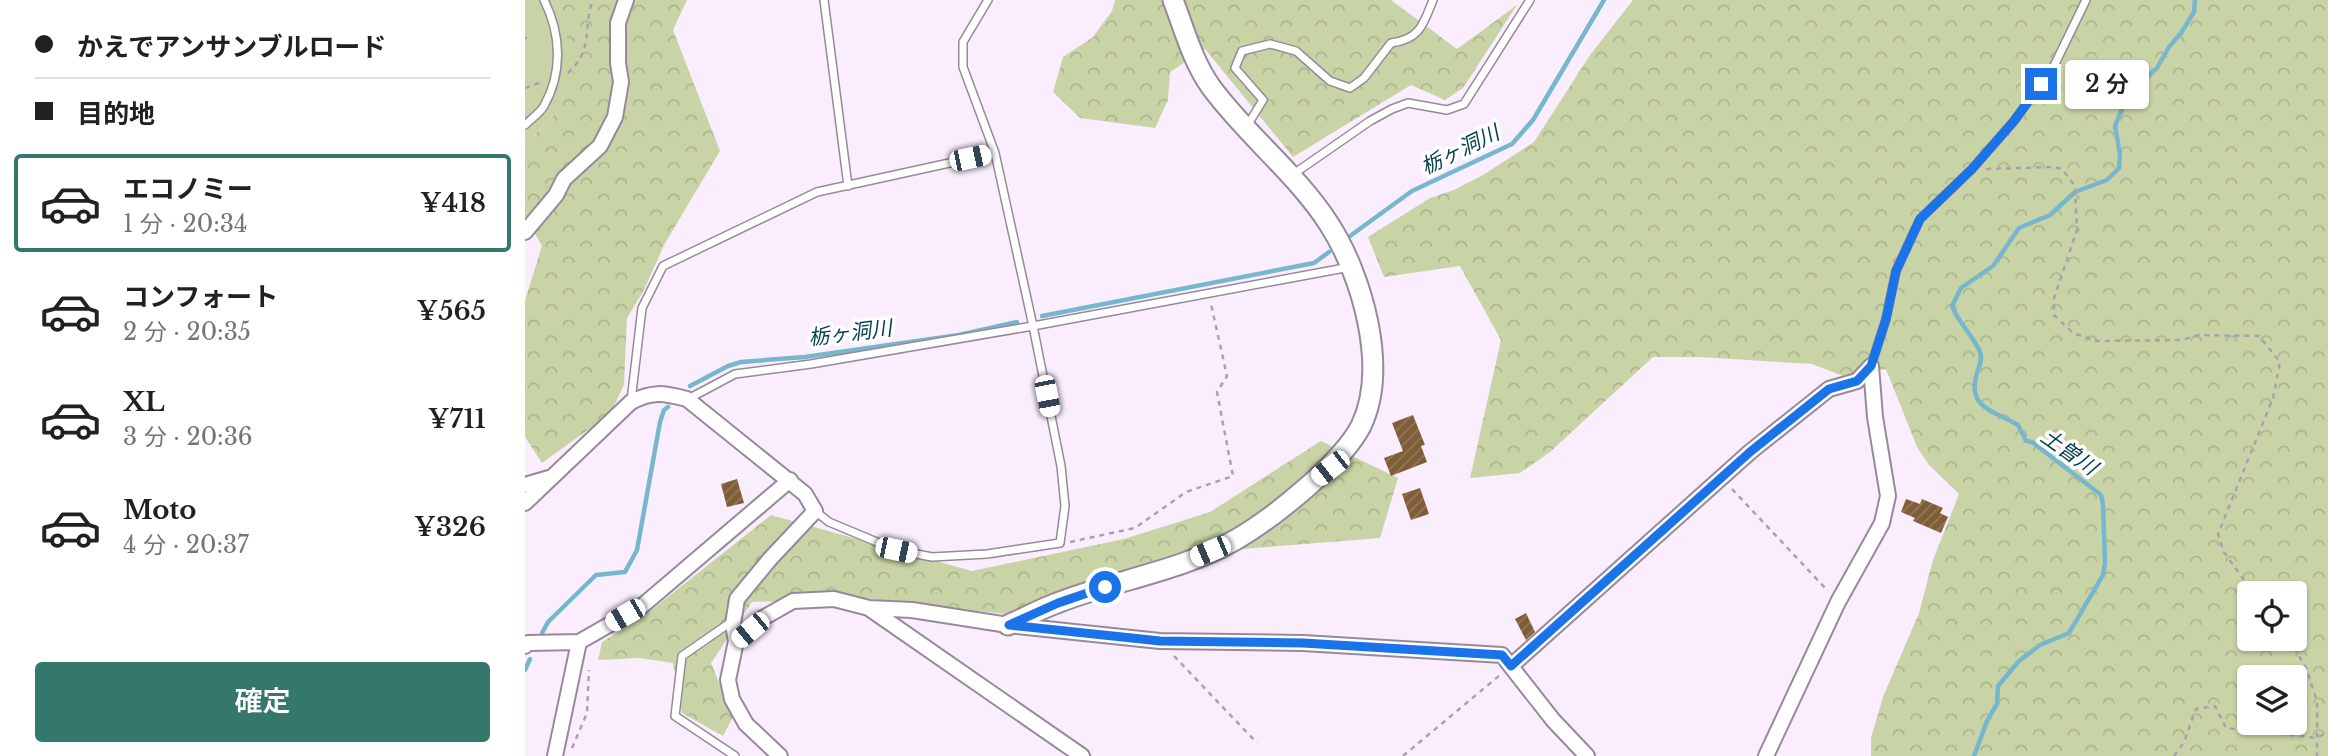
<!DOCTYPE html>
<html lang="ja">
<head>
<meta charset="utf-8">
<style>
  body { margin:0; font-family:"Libre Baskerville","Noto Sans JP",serif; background:#f6f6f6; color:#202124; height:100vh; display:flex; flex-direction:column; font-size:26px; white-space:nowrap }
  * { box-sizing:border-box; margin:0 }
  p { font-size:23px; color:#757577 }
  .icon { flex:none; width:38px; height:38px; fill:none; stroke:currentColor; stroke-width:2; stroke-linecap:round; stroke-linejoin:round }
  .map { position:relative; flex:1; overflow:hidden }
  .drawer { display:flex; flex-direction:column; background:#fff; width:525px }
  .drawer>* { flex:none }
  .banner { display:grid; align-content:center; height:154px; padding:0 35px; background:#fff }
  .tools { position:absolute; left:1712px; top:581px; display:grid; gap:14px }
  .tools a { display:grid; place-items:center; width:70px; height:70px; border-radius:7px; background:#fff; box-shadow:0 2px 5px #0004; font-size:35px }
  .end { position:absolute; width:32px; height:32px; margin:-16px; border:9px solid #1a73e8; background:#fff; box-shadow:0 0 0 4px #fff }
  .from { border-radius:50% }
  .bubble { position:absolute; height:49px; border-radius:7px; background:#fff; box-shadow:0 2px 5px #0004; font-size:23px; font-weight:600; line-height:49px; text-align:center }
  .car { position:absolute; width:21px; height:42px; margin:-21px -10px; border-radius:9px; box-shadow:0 0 5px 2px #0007; background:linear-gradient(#fff 24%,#345 0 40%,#fff 0 76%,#345 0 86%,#fff 0) }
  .banner b { display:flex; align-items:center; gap:24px; height:66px; font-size:26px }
  .banner b+b { border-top:2px solid #e0e0e0 }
  .banner i { width:18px; height:18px; background:#202124 }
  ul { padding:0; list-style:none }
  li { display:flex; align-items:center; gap:21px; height:98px; margin:0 14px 10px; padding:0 21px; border:4px solid transparent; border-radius:7px }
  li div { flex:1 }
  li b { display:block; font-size:26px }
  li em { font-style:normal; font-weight:600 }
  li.current { border-color:#34786b }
  li>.icon { width:63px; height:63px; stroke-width:1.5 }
  .button { display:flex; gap:14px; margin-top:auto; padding:14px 35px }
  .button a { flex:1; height:80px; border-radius:7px; background:#34786b; color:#fff; font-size:28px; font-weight:600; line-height:80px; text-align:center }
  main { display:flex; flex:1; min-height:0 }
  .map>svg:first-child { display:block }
  .green { fill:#c9d4a6 }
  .forest { fill:url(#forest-crowns); fill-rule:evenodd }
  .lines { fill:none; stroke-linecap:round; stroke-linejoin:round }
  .stream { stroke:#77b7cd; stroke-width:4.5 }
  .building { fill:url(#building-hatch) }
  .service-casing { stroke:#97899b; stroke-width:10 }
  .minor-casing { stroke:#97899b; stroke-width:18 }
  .tertiary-casing { stroke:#97899b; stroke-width:23 }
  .path { stroke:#aba1ae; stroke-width:2.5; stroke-dasharray:5 5; stroke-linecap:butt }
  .service { stroke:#fff; stroke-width:7 }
  .minor { stroke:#fff; stroke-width:14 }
  .tertiary { stroke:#fff; stroke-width:19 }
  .route { stroke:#1a73e8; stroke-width:9 }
  .labels { text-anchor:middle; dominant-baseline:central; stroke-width:7; stroke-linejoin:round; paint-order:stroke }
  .water-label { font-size:21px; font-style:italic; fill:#054050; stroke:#fff }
</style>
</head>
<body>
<main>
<section class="drawer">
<div class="banner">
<b><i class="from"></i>かえでアンサンブルロード</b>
<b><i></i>目的地</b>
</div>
<ul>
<li class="current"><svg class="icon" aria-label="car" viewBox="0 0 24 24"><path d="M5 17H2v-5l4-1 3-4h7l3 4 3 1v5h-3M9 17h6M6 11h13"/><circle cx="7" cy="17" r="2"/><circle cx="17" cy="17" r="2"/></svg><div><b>エコノミー</b><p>1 分 · 20:34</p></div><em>¥418</em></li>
<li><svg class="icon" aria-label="car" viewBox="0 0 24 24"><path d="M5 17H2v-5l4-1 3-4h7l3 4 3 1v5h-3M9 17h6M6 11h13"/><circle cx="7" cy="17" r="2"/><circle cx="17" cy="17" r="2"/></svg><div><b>コンフォート</b><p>2 分 · 20:35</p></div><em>¥565</em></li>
<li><svg class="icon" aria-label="car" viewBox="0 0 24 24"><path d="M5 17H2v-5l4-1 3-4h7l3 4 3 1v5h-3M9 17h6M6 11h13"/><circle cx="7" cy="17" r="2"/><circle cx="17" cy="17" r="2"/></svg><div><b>XL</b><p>3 分 · 20:36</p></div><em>¥711</em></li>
<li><svg class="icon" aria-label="car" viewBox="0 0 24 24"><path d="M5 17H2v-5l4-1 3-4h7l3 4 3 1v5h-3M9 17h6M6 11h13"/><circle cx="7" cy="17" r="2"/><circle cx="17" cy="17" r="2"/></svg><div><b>Moto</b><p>4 分 · 20:37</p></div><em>¥326</em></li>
</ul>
<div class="button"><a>確定</a></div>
</section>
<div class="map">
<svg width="1803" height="756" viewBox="0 0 1803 756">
  <defs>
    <pattern id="forest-crowns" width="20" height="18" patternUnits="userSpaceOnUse" patternTransform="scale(1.75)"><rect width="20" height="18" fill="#c9d4a6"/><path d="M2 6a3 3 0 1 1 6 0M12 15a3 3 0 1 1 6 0" fill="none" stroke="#acb58e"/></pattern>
    <pattern id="building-hatch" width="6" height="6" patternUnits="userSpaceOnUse" patternTransform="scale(1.75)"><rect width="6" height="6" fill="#805d35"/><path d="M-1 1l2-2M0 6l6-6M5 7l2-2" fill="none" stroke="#90785c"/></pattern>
  </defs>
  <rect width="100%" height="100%" fill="#faeefe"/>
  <path class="green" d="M0 0H32L51 69 30 114 0 144Z"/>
  <path class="forest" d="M32 0H162L148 30 195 151 139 245 119 290 102 318 99 385 85 414 17 463 0 437V300L17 246 0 216V144L30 114 50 69Z
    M590 0H866L932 49 992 5 938 88 920 100 886 85 768 157 680 49 645 72 643 100 630 128 555 118 528 92 538 57 568 37 587 11Z
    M1108 0H1803V756H1346V738L1358 697 1394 613 1408 560 1434 494 1404 465 1392 447 1361 369 1318 376 1287 364 1175 357H1128L1025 452 995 473 945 478 976 340 935 266 859 277 843 237 905 198 929 190 958 175 1009 142 1065 55ZM1724 593H1769V639H1724ZM1724 677H1769V723H1724Z
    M796 441 873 478 855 538 705 550 596 572 480 614 339 598 227 602 186 663 208 717 198 736 157 713 148 663 114 658 73 660 77 642 120 615 246 515 447 571 599 539 685 512Z"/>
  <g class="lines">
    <path class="stream" d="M825 236 887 191 987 144 1008 120 1079 0
      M517 316 789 263 804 252
      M165 386 203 366 216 362 280 357 434 335 492 322
      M17 633 23 622 71 575 100 572 112 550 135 422 139 410 143 407
      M0 670 5 659
      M1449 756 1462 721 1472 704 1473 686 1494 661 1515 645 1544 633 1578 575 1580 563 1578 505 1576 495 1507 442 1501 441 1493 425C1471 411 1441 410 1452 373 1454 366 1458 359 1455 352 1448 335 1433 323 1427 306L1436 288 1468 266 1494 228 1525 215 1550 192 1582 180 1594 168 1595 154 1590 126 1595 114 1605 92 1632 68 1644 47 1656 33 1669 12 1670 0"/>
  </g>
  <path class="building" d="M888 415 900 445 896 446 902 462 866 476 859 458 878 451 867 423Z
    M212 479 219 503 202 507 196 484Z
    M895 488 904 514 886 520 877 494Z
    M1381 499 1395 504 1397 499 1418 508 1415 513 1423 517 1416 533 1388 521 1390 518 1376 512Z
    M1001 613 1010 632 1001 640 990 619Z"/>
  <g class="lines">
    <g class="service-casing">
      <path id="service" d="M299 0 323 186
        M0 125C6 119 15 113 19 106 38 72 36 34 19 0
        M722 126 738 100 710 68 717 51 745 44 771 51 805 81 825 88 839 78 866 43C895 39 898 25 908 0
        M767 175 845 121 867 109 883 103 922 110 939 104 1005 0
        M1346 366 1361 319 1371 271 1395 219 1447 169 1489 121 1529 66 1561 0
        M163 399 210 374 286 364 508 326 825 267
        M106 401 117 308 138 266 292 192 470 153
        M290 511 304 522 371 550 407 557 462 554 535 543 540 506 536 466 508 326 470 153 438 67V42L463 0
        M209 620 157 656 150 716 210 756"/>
    </g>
    <g class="minor-casing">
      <path id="minor" d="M0 232 31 195 39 179 75 146 90 117 96 82 93 63V23L101 0
        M0 485 24 478
        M0 503 106 402C128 391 138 393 162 399L280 494 290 511 245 559 212 599 208 624 211 641 203 680 207 699 221 724 255 756
        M345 609 557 756
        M211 641 238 618 268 601 309 599 344 608 387 610 483 625 635 641 778 643 977 655 1028 720 1062 756
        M0 646 3 643 54 642 117 606 265 480
        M986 666 1225 452 1304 389 1332 381 1346 366
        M30 756 54 642
        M1241 756 1313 602 1357 523 1363 496 1350 417 1346 366"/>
    </g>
    <g class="tertiary-casing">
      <path id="tertiary" d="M483 625C500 618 515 609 532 603 590 580 657 571 712 539 748 518 817 463 836 426 864 368 837 275 804 224 771 173 722 136 686 87 668 62 659 29 648 0"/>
    </g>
    <path class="path" d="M0 38H2
      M43 73C70 48 57 28 68 0
      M0 88 17 82
      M1461 169 1527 167 1537 169 1550 186 1552 230 1529 298V315L1548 333 1571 341 1656 340 1674 335 1734 336 1755 362 1748 398 1693 534 1699 552 1728 593
      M1207 489 1303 591
      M545 542 610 528 661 492 708 476 692 392 702 376 686 304
      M1764 639 1781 668 1792 701V756
      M649 656 732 743
      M47 748 62 713 64 670
      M878 756 975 675
      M1649 756 1659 742 1671 709 1690 706 1701 728 1792 738 1803 732"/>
    <use href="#service" class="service"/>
    <use href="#minor" class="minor"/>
    <use href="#tertiary" class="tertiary"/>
  </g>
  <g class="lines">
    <path class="route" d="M580 587 533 603 484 625 635 641 778 643 977 655 986 666 1225 452 1304 389 1332 381 1346 366 1361 319 1371 271 1395 219 1447 169 1489 121 1516 84"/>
  </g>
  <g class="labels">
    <g class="water-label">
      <text transform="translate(935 150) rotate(-26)">栃ヶ洞川</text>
      <text transform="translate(325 333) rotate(-7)">栃ヶ洞川</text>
      <text transform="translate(1544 452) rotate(35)">土曽川</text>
    </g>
  </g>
</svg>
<div class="tools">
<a><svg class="icon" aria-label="locate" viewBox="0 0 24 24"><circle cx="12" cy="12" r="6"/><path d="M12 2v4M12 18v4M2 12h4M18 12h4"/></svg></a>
<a><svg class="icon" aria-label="layers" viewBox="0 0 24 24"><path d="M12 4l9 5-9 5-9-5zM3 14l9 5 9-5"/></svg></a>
</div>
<i class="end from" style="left:580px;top:587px"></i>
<i class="end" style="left:1516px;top:84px"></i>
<div class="bubble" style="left:1540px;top:60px;width:84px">2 分</div>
<i class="car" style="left:445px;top:158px;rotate:78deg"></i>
<i class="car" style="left:522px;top:396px;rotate:169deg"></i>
<i class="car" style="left:805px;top:468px;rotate:232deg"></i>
<i class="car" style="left:371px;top:550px;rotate:102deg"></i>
<i class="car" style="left:685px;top:551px;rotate:247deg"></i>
<i class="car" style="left:100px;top:615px;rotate:240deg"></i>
<i class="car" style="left:225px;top:630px;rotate:230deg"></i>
</div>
</main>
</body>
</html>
